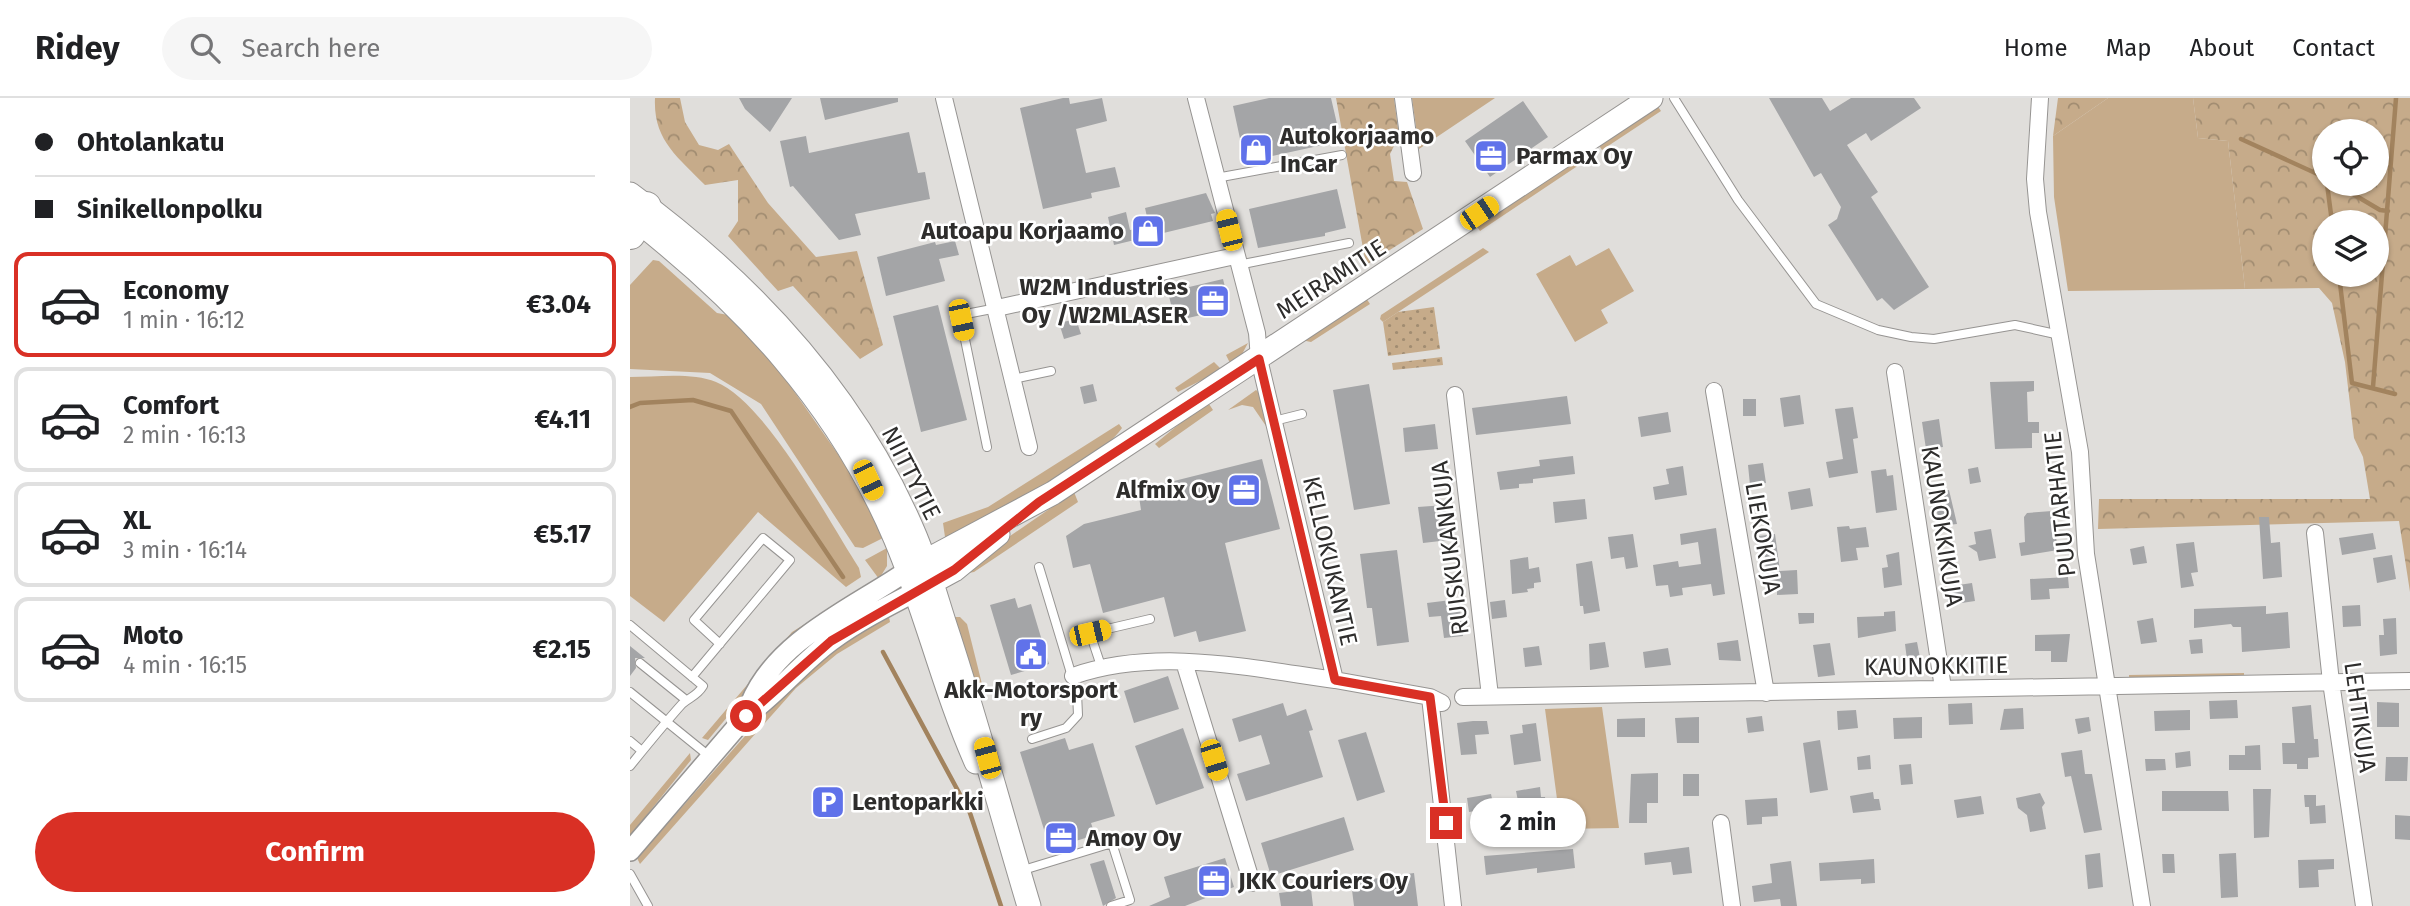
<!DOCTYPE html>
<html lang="en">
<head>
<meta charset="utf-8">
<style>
  body { margin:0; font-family:"Fira Sans",sans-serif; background:#f6f6f6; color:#202124; height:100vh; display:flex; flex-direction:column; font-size:26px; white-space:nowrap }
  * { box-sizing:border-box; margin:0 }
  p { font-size:23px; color:#757577 }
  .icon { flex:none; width:38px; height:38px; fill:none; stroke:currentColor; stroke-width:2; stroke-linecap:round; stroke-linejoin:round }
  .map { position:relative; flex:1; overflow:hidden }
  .panel { display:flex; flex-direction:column; background:#fff; width:630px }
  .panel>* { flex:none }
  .top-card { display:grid; align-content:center; height:154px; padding:0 35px; background:#fff }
  .controls { position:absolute; left:1682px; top:21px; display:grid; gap:14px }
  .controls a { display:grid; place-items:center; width:77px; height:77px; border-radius:50%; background:#fff; box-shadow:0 2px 5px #0004; font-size:35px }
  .end { position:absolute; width:32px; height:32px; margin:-16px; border:9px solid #d93025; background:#fff; box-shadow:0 0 0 4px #fff }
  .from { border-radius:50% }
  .bubble { position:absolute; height:49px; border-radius:24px; background:#fff; box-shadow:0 2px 5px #0004; font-size:23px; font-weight:700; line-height:49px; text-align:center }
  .car { position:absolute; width:21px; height:42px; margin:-21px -10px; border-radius:9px; box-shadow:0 0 5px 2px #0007; background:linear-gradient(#f5c518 24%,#345 0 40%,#f5c518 0 76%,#345 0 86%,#f5c518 0) }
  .top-card b { display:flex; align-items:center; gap:24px; height:66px; font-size:26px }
  .top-card b+b { border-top:2px solid #e0e0e0 }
  .top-card i { width:18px; height:18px; background:#202124 }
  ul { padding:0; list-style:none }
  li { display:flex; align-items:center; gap:21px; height:105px; margin:0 14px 10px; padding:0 21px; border:4px solid #e0e0e0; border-radius:14px }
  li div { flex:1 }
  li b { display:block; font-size:26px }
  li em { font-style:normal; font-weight:700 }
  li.selected { border-color:#d93025 }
  li>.icon { width:63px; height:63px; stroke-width:1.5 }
  .cta { display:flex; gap:14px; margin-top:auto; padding:14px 35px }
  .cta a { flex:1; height:80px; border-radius:42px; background:#d93025; color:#fff; font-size:28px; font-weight:700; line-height:80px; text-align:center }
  header { display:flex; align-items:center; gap:42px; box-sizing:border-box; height:98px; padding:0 35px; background:#fff; border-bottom:2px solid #e0e0e0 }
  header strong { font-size:33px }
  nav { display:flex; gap:38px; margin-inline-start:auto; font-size:24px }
  .search { width:490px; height:63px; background:#f6f6f6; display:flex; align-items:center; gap:18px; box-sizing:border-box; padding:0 24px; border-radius:38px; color:#757577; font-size:26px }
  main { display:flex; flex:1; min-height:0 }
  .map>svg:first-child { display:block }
  .grass { fill:#c6ab8a }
  .forest { fill:url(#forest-crowns); fill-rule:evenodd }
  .garden { fill:url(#garden-dots) }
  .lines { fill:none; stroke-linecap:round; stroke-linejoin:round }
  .stream { stroke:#a2835e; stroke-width:4.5 }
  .building { fill:#a4a5a7 }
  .service-casing { stroke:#969492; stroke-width:10 }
  .minor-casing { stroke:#969492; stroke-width:18 }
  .tertiary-casing { stroke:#969492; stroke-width:22 }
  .secondary-casing { stroke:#969492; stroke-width:25 }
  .motorway-casing { stroke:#969492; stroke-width:32 }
  .service { stroke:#fff; stroke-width:8 }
  .minor { stroke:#fff; stroke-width:16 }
  .tertiary { stroke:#fff; stroke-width:19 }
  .secondary { stroke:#fff; stroke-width:23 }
  .motorway { stroke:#fff; stroke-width:30 }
  .route { stroke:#d93025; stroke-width:9 }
  .labels { text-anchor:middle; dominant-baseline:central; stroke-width:5; stroke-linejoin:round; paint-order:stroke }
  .poi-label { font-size:24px; font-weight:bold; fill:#2e2d2c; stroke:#fff; text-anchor:start }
  .street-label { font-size:24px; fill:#2e2d2c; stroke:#fff }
</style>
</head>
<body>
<header>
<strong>Ridey</strong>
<div class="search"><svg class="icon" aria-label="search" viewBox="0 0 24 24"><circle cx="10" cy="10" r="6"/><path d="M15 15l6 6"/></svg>Search here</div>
<nav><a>Home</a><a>Map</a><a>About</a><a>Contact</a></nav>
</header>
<main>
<section class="panel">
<div class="top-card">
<b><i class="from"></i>Ohtolankatu</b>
<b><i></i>Sinikellonpolku</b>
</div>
<ul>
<li class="selected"><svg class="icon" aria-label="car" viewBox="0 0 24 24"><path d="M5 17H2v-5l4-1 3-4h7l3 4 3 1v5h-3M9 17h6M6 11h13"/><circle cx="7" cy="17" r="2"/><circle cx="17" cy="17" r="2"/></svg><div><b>Economy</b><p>1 min · 16:12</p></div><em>€3.04</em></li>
<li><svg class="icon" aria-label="car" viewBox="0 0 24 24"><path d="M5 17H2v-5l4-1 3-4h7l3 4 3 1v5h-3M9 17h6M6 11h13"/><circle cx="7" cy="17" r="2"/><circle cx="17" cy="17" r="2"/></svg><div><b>Comfort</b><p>2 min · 16:13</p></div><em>€4.11</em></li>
<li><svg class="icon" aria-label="car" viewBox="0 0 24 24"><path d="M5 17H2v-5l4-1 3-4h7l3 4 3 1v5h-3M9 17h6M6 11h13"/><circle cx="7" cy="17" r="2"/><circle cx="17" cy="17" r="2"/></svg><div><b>XL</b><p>3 min · 16:14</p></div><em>€5.17</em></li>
<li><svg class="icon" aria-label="car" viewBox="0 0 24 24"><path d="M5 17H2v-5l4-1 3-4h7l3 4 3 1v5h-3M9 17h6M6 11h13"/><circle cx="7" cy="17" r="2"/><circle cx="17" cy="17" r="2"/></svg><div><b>Moto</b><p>4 min · 16:15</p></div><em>€2.15</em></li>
</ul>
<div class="cta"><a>Confirm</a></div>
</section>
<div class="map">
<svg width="1780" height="808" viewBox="0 0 1780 808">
  <defs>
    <pattern id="forest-crowns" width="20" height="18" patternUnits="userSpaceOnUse" patternTransform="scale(1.75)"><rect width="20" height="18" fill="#c6ab8a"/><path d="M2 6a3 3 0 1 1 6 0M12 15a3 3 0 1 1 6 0" fill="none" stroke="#a18c71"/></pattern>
    <pattern id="garden-dots" width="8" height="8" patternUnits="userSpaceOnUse" patternTransform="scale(1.75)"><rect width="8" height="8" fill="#c6ab8a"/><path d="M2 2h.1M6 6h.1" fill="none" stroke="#a18c71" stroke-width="1.8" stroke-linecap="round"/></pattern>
  </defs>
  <rect width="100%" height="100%" fill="#e0dedb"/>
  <path class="grass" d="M782 0H865L789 51Z
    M1478 0H1563L1568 40 1598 43 1615 191 1438 193 1424 99 1423 38Z
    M1027 7 1031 13 972 52 968 46Z
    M948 59 952 65 850 133 846 127Z
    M853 150 859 154 753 224 750 221 751 217Z
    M979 150 1004 193 971 212 978 225 945 244 906 176 940 157 946 168Z
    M23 162 29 163 87 215 104 218 138 256 226 382 253 440 233 450 225 449 131 306 80 275 0 271V187Z
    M736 200 740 206 681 244 676 243 674 241Z
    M618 245 611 258 601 267 596 257Z
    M584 264 592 272 548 294 545 290Z
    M0 279C26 279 62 274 86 284 136 304 198 422 229 470L231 479 216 489 128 414 34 524 0 498Z
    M626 292 632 297 641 327 636 328 623 309 612 307 598 312Z
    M577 303 583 312 529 350 525 346Z
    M489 326 492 330C470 363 364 417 325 437L315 439 313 425 358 409Z
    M444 394 448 404 344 474 333 476 338 467Z
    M257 450V468L249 481 235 462Z
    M233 490 129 581 78 642 72 640 162 534Z
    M259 519 260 524 207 556 166 590 10 766 7 760 161 586 210 547Z
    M324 519H330L337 526 355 598 352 599 334 564Z
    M1614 575V578L1499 580V577Z
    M972 609 989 730 931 731 915 611Z
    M60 655 61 662 0 738V727Z"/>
  <path class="forest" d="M25 0H50L55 24 69 47 88 52 99 46 138 105 186 159 227 153 253 247 230 261 163 188 148 193 98 138 108 123V82L75 87C48 59 23 42 25 0Z
    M706 0H764L769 38 760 56 764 83 777 84 793 131 736 167Z
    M1428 0H1478L1423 38Z
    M1563 0H1780V494L1769 423 1468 431 1469 401H1740L1733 359 1724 340 1715 264 1702 205 1689 190 1615 191 1598 43 1568 40ZM1694 33H1746V86H1694ZM1694 124H1746V177H1694Z"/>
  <path class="garden" d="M804 209 810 251 758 258 753 224 768 214Z
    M812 259 813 267 763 272 762 265Z"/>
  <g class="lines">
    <path class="stream" d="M1611 41 1694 79
      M1697 86 1702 124
      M1706 86 1750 112 1758 113
      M1709 177 1722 285 1765 296
      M1743 289 1766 0
      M0 309 10 305 63 302 101 313 213 479
      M253 554 340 715 371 808"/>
  </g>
  <path class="building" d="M109 0H162L140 34 115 11Z
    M190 0H268V4L195 22Z
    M433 0H439L440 6 472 0 477 23 446 31 456 75 485 69 490 89 461 95 462 100 413 111 390 10Z
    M639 0H701L711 43 615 64 603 8Z
    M1139 0H1192L1200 13 1221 0H1284L1291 10 1241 43 1236 35 1217 47 1248 94 1241 99 1299 189 1264 212 1252 200 1247 203 1198 127 1207 121 1211 109 1191 75 1184 79Z
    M893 3 918 39 860 79 835 43Z
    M279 34 288 75 295 74 300 101 225 116 231 137 209 142 163 88 160 89 150 43 176 38 179 55Z
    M707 91 716 130 695 135V138L628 150 619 111Z
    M576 95 585 115 581 116 583 123 484 147 478 119 496 114 500 132 519 128 515 110Z
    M325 143 329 157 309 161 315 183 256 198 247 159 305 144 306 147Z
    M593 181 599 205 583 211 584 214 545 223 538 194Z
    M308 207 337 322 291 334 263 218Z
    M446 221 451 236 434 241 429 225Z
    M1404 283V293L1397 294 1398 324H1409V335H1402V350L1365 351 1360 284Z
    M463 286 467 303 454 306 450 289Z
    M739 286 760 406 724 412 703 292Z
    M1170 297 1174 326 1154 329 1150 300Z
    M937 298 941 326 846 337 842 310Z
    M1113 301H1126V318H1113Z
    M1223 309 1228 340 1223 341 1228 375 1199 380 1196 364 1213 361 1205 311Z
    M1038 314 1041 334 1011 339 1008 319Z
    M1309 321 1313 349 1296 351 1292 324Z
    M805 326 808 351 775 354 773 330Z
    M943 358 945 376 903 381V385L889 386V390L870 392 867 374 910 368 909 362Z
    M632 361 650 431 595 445 616 533 569 544 566 533 544 539 534 499 473 515 460 466 443 470 436 438 454 426 511 412 508 392Z
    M1133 365 1136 385 1120 387 1118 367Z
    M1053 368 1057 397 1025 402 1023 389 1039 386 1036 371Z
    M1348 369 1351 384 1340 386 1338 371Z
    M1256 371 1257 378 1263 377 1267 412 1246 415 1241 373Z
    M1180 390 1183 408 1161 412 1158 394Z
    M1319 392 1327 426 1309 428 1306 406 1302 407 1300 395Z
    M955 401 957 421 925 425 923 404Z
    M815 407 819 442 793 445 788 409Z
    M1422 413 1428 452 1391 458 1389 445 1395 444 1394 419 1397 415Z
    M1629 419H1639L1641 445 1650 444 1652 479 1633 481Z
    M1219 428 1220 431 1236 429 1239 449 1226 450 1228 462 1211 464 1207 429Z
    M1086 430 1095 496 1083 498 1081 486 1052 490 1053 497 1040 499 1038 487 1026 488 1023 467 1048 463 1049 469 1071 466 1068 444 1051 447 1050 436Z
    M1361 431 1366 460 1349 463 1347 454 1338 448 1346 446 1344 434Z
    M1743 435 1746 451 1712 457 1709 440Z
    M1003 436 1008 469 996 471 994 459 981 461 978 439Z
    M1145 436 1150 473 1167 472 1168 496 1147 497V489H1141V483H1136L1135 455 1132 456 1129 438Z
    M1564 444 1568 474 1561 475 1564 488 1551 490 1546 446Z
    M1514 448 1517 465 1503 467 1500 451Z
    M767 452 779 544 747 548 742 510H737L730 456Z
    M1269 454 1272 487 1254 490 1252 470 1258 469 1256 457Z
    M1762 457 1766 481 1747 485 1743 460Z
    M898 459 899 471 909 469 911 484 904 485V490L897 491 898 494 882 496 880 462Z
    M962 463 970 513 954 516 953 508H950L946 466Z
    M1438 479 1439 490 1419 491 1420 501 1401 502 1400 481Z
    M1342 485 1345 503 1318 507 1315 489Z
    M385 500 388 510 401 506 419 566 381 577 360 507Z
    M829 501 833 538 814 540 811 518 799 519 797 505Z
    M875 502 877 519 862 521 860 504Z
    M1730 507 1731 528 1713 529 1712 508Z
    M1636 508V516L1658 514 1660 550 1612 554 1611 529H1603L1601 526 1564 530V511Z
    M1265 513 1266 533 1228 540 1227 519 1254 518V514Z
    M1168 515H1184V525L1169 526Z
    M1523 520 1527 544 1511 546 1507 523Z
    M1766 520 1767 556 1750 558 1749 537H1754L1753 521Z
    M1440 536 1437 564H1421V553H1405V537Z
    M1572 541 1573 555 1561 556 1559 542Z
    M1108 542 1111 563 1089 562 1087 545Z
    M975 544 979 569 960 572 959 546Z
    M1287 544 1290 560 1277 562 1275 546Z
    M1200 545 1205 577 1188 579 1183 547Z
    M0 548 15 560H5L6 570 0 578Z
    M909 548 912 567 895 569 893 550Z
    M1038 550 1041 567 1015 570 1013 554Z
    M538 578 549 611 504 625 494 593Z
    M1607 602 1608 620 1580 621 1579 603Z
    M1747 604 1769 605V629H1747Z
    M653 605 657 618 676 611 683 632 679 633 693 679 616 703 607 676 640 666 631 637 609 644 602 621Z
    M1342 605 1343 626 1319 627 1318 606Z
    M1681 607 1684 641H1688L1689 659 1678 660V671H1667V666H1653L1652 645H1665L1662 609Z
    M1393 610 1394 631 1370 632 1374 611Z
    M1226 612 1228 630 1208 632 1207 613Z
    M1560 612V632L1525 633 1524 613Z
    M1132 618 1134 633 1118 635 1116 620Z
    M1069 619V645H1047L1045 620Z
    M1292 619V640L1264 641 1263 620Z
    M1459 619 1461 633 1448 636 1445 621Z
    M1015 620V639H987V621Z
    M843 623H857L859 636 845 637 847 656 831 657 827 625Z
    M906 625 911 663 884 667 880 637 893 635 892 627Z
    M553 630 574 690 526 707 505 648Z
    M736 634 755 694 727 703 708 642Z
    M435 640 439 652 463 645 485 718 461 725 465 737 420 751 390 654Z
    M1190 642 1198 692 1180 695 1173 645Z
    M1630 647 1631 672H1599V657H1615V648Z
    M1452 652 1455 676H1462L1472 732 1454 735 1441 678 1435 679 1431 655Z
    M1560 653 1561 668 1546 670 1545 655Z
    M1240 657 1241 671 1228 672 1227 659Z
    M1756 659H1778L1777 683H1755Z
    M1515 661H1535L1536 672 1516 673Z
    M1281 666 1283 686 1271 687 1269 667Z
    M1028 675V705H1017V725H999L1001 676Z
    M1053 676H1069V698H1053Z
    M910 689 911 699H915L918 717 897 720 895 702 888 703 886 693Z
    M1623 691H1641L1639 739 1624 740Z
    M1532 693H1598L1599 713H1532Z
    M1243 694 1244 701H1249L1251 712 1223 715 1220 698Z
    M1410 695 1415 705 1412 709 1416 731 1400 734 1397 717 1388 710 1386 700Z
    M861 696 864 710 839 714 837 700Z
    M1674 697H1686V708L1695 707 1696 725 1680 726 1679 709H1675Z
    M1351 698 1354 716 1327 720 1324 702Z
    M1147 700 1148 718 1132 719V726L1117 727 1115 702Z
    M1765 717 1780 718V742L1765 741Z
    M714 719 724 752 641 778 631 745Z
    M1059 749 1062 775 1043 777 1041 764 1015 767 1014 755Z
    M943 751 945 770 907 775V770L856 777 854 758Z
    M1470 755 1473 789 1458 791 1455 757Z
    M1606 755 1608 799 1591 800 1589 756Z
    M1532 756H1544L1545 775H1533Z
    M595 760 604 789 555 808H519L540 799 534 779Z
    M1244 761 1245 785 1231 786V781L1190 783 1189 765Z
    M1704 761V771L1688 772 1689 789 1669 790 1668 762Z
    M474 762 486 800 473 808 460 766Z
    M1161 763 1167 808H1151L1150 801 1124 804 1122 788 1142 785 1140 766Z
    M784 775 788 808H724L721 784Z
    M681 791 683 808H651L649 795Z"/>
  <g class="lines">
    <g class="service-casing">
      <path id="service" d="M1044 0 1108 102 1186 206 1248 232 1281 239 1304 241 1385 227 1430 237
        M586 80 712 57
        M608 167 719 145
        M383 281 421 273
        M644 323 672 316
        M357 349 331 222 336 216 367 210
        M0 527 73 588C67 598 60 599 52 606 34 626 17 647 0 668
        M10 565 56 602
        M471 568 460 535 520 521
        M62 579 160 462 133 440 64 522 90 546
        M0 594 79 658
        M402 641 436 630 448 617 447 595 409 469
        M0 643 12 653
        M390 773 482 745 500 802 481 808
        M0 776 18 808"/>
    </g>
    <g class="minor-casing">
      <path id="minor" d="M314 0 399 349
        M773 0 783 75
        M1410 0 1405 81 1408 114 1450 354 1456 456 1512 808
        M367 210 605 158
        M1265 274 1313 590
        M1084 293 1136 595
        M825 297 860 598
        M1685 435 1701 584 1734 808
        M554 564 622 785
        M443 578C527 549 619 570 705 582L629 261 627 235 566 0
        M705 582 800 599 812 605
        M800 599 823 808
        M833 599 1780 583
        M1091 725 1102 808"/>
    </g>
    <g class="tertiary-casing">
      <path id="tertiary" d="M120 606C146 542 223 510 277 473
        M0 753 116 618C147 596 170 566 201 543 227 524 256 509 285 494"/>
    </g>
    <g class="secondary-casing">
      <path id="secondary" d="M0 96C120 184 224 295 283 433 298 467 307 504 319 539 348 628 372 718 399 808
        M0 117C114 205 208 306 265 440 296 513 314 592 346 664
        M277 473 423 395 1021 0
        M291 490 324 472 368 436"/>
    </g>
    <g class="motorway-casing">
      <path id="motorway" d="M0 136 16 109"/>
    </g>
    <use href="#service" class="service"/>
    <use href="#minor" class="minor"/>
    <use href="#tertiary" class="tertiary"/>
    <use href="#secondary" class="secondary"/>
    <use href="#motorway" class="motorway"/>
  </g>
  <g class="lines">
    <path class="route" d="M116 618 201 543 324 472 409 404 629 261 705 582 800 599 816 725"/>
  </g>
  <defs>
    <g id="shop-square" transform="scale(1.75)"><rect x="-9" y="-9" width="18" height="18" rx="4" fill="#6072ea" stroke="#fff"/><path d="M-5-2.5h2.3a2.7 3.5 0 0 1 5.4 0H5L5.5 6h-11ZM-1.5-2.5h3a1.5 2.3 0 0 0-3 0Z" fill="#fff"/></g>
    <g id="office-square" transform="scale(1.75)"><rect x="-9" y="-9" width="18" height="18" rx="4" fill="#6072ea" stroke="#fff"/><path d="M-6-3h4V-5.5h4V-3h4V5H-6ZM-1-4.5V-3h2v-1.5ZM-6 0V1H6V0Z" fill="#fff"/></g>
    <g id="civic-square" transform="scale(1.75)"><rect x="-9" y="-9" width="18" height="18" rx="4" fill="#6072ea" stroke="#fff"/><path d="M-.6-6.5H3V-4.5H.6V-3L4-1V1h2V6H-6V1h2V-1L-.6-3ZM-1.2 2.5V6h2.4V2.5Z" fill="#fff"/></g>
    <g id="parking-square" transform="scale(1.75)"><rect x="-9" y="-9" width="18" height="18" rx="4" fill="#6072ea" stroke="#fff"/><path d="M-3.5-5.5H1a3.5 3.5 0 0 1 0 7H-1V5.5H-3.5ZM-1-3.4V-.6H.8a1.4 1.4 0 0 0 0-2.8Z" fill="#fff"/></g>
  </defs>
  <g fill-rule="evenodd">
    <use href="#shop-square" x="626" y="52"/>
    <use href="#office-square" x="861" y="58"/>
    <use href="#shop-square" x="518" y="133"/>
    <use href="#office-square" x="583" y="203"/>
    <use href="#office-square" x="614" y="392"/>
    <use href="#civic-square" x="401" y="556"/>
    <use href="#parking-square" x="198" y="704"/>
    <use href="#office-square" x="431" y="740"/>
    <use href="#office-square" x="584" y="783"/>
  </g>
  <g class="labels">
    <g class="poi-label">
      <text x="650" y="38">Autokorjaamo<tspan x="650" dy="28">InCar</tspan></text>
      <text x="886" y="58">Parmax Oy</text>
      <text x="494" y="133" text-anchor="end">Autoapu Korjaamo</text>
      <text x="558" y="189" text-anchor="end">W2M Industries<tspan x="558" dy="28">Oy /W2MLASER</tspan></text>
      <text x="590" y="392" text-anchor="end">Alfmix Oy</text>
      <text x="401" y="592" text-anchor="middle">Akk-Motorsport<tspan x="401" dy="28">ry</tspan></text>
      <text x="222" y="704">Lentoparkki</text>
      <text x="456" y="740">Amoy Oy</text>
      <text x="608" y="783">JKK Couriers Oy</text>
    </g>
    <g class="street-label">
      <text transform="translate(701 181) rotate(-33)">MEIRAMITIE</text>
      <text transform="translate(281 375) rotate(63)">NIITTYTIE</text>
      <text transform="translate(1430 406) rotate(-96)">PUUTARHATIE</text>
      <text transform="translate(1312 428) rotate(81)">KAUNOKKIKUJA</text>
      <text transform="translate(1133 440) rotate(80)">LIEKOKUJA</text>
      <text transform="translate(820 450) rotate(-97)">RUISKUKANKUJA</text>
      <text transform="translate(700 463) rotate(77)">KELLOKUKANTIE</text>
      <text transform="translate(1306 568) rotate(-1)">KAUNOKKITIE</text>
      <text transform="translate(1730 619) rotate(82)">LEHTIKUJA</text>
    </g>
  </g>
</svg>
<div class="controls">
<a><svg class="icon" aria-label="locate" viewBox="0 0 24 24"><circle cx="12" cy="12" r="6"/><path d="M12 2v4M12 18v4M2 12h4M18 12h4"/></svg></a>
<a><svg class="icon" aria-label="layers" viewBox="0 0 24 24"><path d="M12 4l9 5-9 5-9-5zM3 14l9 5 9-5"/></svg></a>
</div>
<i class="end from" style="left:116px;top:618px"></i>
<i class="end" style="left:816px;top:725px"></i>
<div class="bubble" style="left:840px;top:700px;width:116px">2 min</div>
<i class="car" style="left:849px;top:115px;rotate:56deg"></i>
<i class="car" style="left:599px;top:132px;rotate:346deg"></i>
<i class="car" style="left:331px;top:222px;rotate:168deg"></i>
<i class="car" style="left:238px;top:382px;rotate:155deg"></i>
<i class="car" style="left:460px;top:535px;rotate:77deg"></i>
<i class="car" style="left:357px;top:660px;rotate:345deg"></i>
<i class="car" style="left:584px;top:662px;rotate:163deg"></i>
</div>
</main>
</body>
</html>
